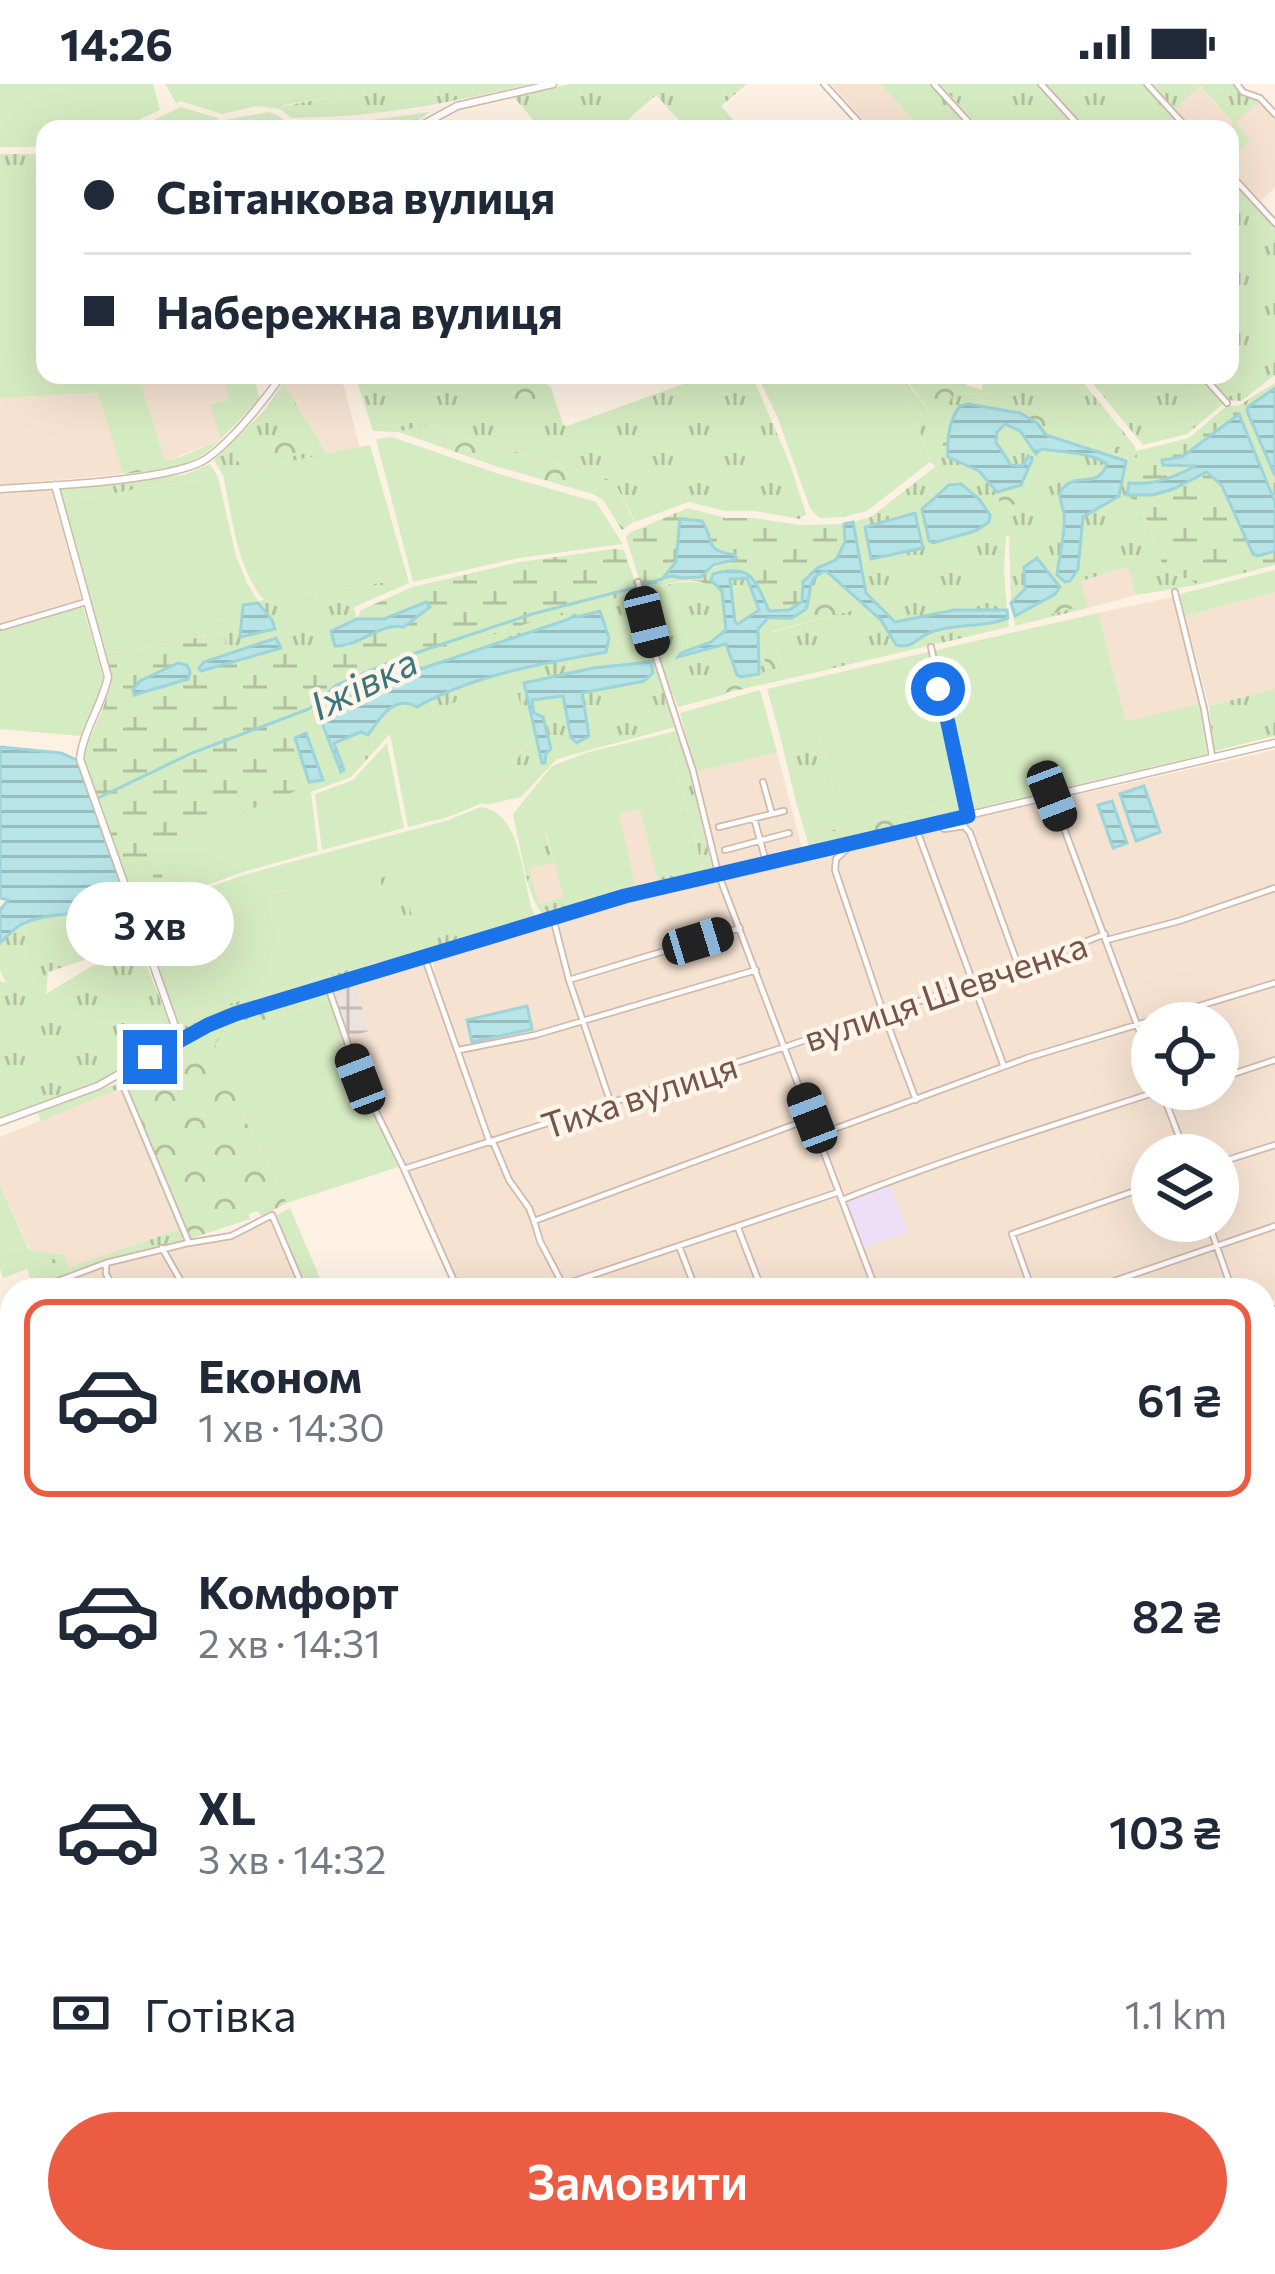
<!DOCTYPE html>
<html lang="uk">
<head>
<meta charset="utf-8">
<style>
  body { margin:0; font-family:Commissioner,sans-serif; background:#f2f2f3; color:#1f2937; height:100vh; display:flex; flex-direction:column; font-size:45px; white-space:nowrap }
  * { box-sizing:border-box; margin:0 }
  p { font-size:39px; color:#747a83 }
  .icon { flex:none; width:66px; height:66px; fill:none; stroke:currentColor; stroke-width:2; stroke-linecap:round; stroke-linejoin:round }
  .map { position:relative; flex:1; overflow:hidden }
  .details { position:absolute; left:0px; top:1194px; width:1275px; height:996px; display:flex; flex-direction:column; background:#fff; border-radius:36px 36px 0 0; box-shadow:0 12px 48px #0002 }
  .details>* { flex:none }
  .guide { position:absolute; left:36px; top:36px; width:1203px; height:264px; border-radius:24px; box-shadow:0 12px 48px #0002; display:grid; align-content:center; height:264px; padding:0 48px; background:#fff }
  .tools { position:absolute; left:1131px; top:918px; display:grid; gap:24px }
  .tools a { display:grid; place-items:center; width:108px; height:108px; border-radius:50%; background:#fff; box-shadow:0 12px 48px #0002; font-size:60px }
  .end { position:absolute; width:54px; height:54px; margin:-27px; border:15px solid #1a73e8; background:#fff; box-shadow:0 0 0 6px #fff }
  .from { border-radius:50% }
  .bubble { position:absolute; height:84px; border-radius:42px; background:#fff; box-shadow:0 12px 48px #0002; font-size:39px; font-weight:600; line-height:84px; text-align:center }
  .car { position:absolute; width:36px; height:72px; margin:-36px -18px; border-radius:15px; box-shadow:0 0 9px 3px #0007; background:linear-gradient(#222 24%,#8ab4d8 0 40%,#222 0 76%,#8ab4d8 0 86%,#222 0) }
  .guide b { display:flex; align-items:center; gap:42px; height:114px; font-size:45px }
  .guide b+b { border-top:3px solid #e0e1e3 }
  .guide i { width:30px; height:30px; background:#1f2937 }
  ul { padding:21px 0 0; list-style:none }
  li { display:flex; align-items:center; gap:36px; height:198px; margin:0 24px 18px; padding:0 24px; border:6px solid transparent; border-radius:24px }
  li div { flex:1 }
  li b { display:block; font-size:45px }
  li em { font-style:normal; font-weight:600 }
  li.current { border-color:#ec5c43 }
  li>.icon { width:108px; height:108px; stroke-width:1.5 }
  .pay { display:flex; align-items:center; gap:30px; height:132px; padding:0 48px; font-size:45px }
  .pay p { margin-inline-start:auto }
  .cta { display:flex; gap:24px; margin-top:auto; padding:24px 48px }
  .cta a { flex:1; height:138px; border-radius:72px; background:#ec5c43; color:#fff; font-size:48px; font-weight:600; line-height:138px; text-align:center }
  .status { display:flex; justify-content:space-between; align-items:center; height:84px; padding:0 60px; background:#fff; direction:ltr }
  .status svg { height:33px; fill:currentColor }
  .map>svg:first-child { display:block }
  .residential { fill:#f5e2d1; fill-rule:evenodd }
  .industrial { fill:url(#industrial-grid) }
  .education { fill:#eedff9 }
  .grass { fill:url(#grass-tufts); fill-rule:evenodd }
  .forest { fill:url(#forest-crowns) }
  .wetland { fill:url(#wetland-marsh); fill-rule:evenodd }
  .garden { fill:#d5ebc1 }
  .water { fill:url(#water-rules); stroke:#9cd4da; stroke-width:3; fill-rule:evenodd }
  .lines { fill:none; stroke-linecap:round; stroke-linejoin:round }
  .stream { stroke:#9cd4da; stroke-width:3 }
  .minor-casing { stroke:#d1b9ac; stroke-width:8 }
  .tertiary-casing { stroke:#d1b9ac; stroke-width:9 }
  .primary-casing { stroke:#d9cfcc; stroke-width:12 }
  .minor { stroke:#fff; stroke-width:4.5 }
  .tertiary { stroke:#fff; stroke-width:6 }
  .primary { stroke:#fed198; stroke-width:9 }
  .route { stroke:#1a73e8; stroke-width:15 }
  .labels { text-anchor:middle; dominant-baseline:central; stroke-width:9; stroke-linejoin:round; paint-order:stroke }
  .street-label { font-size:36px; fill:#765548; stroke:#fff5ea }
  .water-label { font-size:39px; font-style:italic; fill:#3b767c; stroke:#fff5ea }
</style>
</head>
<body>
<div class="status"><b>14:26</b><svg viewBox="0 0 49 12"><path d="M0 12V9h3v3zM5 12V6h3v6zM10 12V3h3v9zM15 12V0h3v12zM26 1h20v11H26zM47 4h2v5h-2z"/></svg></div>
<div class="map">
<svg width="1275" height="2190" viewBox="0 0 1275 2190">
  <defs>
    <pattern id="industrial-grid" width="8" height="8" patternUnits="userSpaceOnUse" patternTransform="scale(3)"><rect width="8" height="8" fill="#ece3de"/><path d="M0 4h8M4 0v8" fill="none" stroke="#c4bbb6"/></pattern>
    <pattern id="grass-tufts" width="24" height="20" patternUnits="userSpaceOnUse" patternTransform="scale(3)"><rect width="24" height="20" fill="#d5ebc1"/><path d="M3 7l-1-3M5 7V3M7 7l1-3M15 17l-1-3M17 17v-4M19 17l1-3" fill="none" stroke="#b1c19f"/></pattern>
    <pattern id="forest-crowns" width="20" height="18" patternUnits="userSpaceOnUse" patternTransform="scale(3)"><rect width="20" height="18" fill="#d5ebc1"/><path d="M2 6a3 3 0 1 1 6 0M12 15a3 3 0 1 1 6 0" fill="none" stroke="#b1c19f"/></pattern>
    <pattern id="wetland-marsh" width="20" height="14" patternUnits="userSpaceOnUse" patternTransform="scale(3)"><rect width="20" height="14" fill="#d5ebc1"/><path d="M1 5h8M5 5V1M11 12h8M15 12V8" fill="none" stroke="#b1c19f"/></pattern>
    <pattern id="water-rules" width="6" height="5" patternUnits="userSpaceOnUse" patternTransform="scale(3)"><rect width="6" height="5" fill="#b6e4e7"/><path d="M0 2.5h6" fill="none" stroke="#99bcbd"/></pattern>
  </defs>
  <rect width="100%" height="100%" fill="#fdf1e3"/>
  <path class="residential" d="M831 0H880L921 45H872Z
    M1199 2 1234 39 1259 17 1275 34V103L1261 117 1230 84V75L1250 56 1234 40 1228 45H1193L1175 25Z
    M139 291H222L229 315 211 322 221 355 165 378Z
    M288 291H341L360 364 327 370 283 299Z
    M99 309 123 390 0 401V314Z
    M53 405 83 523 0 546V409Z
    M1129 483 1136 511 1088 524 1080 497Z
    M1275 508V605L1209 622 1185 532Z
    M1173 513 1199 620 1126 637 1098 529Z
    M1275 666V1216L1263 1220V1206H460L347 954 369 947 355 901 423 881 434 890V876L448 870 626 815 717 792ZM1152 939H1218V1005H1152ZM1152 1071H1218V1137H1152Z
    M777 668 802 765 720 785 696 688Z
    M640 725 658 799 636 805 618 730Z
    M554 778 564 813 538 820 528 785Z
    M121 1004 178 1146 69 1183 64 1171 30 1166 0 1101V1053Z
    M271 1135 302 1206H38L107 1181 159 1167 232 1155Z
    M1275 1228V1314L1263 1318V1232Z
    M12 1821V1893L0 1872V1827Z
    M12 1982V2047L0 2027V1989Z
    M1275 2044V2190H1001L1018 2178H1263V2047Z
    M12 2114V2178H82L90 2190H4L0 2183V2121Z
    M89 2178H170L177 2190H96Z
    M897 2178H979L959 2190H901Z"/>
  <path class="industrial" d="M355 901 369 947 347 954 333 908Z
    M1275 1485V1799L1269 1801 1263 1784V1501Z"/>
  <path class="education" d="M890 1100 908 1148 864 1164 847 1118Z"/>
  <path class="grass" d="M384 0H531C450 19 374 34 291 34L280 25 284 22 385 3Z
    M571 0H747L721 22 741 45H687L656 11 617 45H541L513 12Z
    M880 0H930L972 45H921Z
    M940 0H1144L1185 45H981Z
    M1152 0H1234L1242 10 1259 17 1235 39 1250 56 1230 75 1228 45 1234 39 1200 2 1175 25Z
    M181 23 218 34 219 45H135Z
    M269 28 277 31 289 40H342L430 28 406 45 397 39 362 45H227L224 36Z
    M0 70H45V88H0Z
    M1230 94 1275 143V291L1241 317 1228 316 1205 291H1230Z
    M355 291H537L551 304 563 340 567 342 708 291H752L790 380 806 430 799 435 755 427H726L688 418 635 438 614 397 425 341 399 348 373 347Z
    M901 291 933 332 955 309 947 291H967L966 301 982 306 984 291H1077L1134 361 1136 367 1127 411C1154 431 1148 456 1164 482 1172 494 1187 491 1197 501L1136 511 1128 483 1081 497 1088 524 1015 542 1013 529 1016 532 1050 491 1040 475 1025 505 1011 519 1009 452 1006 451 1004 486 1007 526H954L896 538 866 509 853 438 871 433 936 382 930 378ZM970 313 1036 326 1129 368 1119 412 1083 433 1078 485 1057 490C1059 472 1066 449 1064 430 1063 420 1055 410 1065 402 1081 389 1096 405 1108 380 1087 366 1054 367 1029 363L1020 347 1005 340 997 348 996 358 1012 381 1023 383 979 387 948 373H941L946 344ZM960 400 979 415 929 456 932 413Z
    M1086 291H1198L1224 319 1187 350 1143 361Z
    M283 299 327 370 223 391 214 376 265 326Z
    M1275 299V304L1248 322 1247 327 1275 392V418L1239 330 1238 322Z
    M210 380 218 393 63 417 59 404 184 391Z
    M827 487 881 536 896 561 902 563 912 561 930 548 1008 534 1009 543 783 596 773 548 857 525 815 500V514L811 528 761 553 766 586 761 593 736 599 725 609 727 610 678 623 662 582 643 507C672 499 694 491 722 507L726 546 711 558 681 569 726 560 737 591 759 587C757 568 753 552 764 537L792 534 808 520C809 505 809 490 827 487Z
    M730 494H747L760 526 738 541 735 538Z
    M408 495 409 499 354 523 357 535 331 547 335 562 295 572 281 564 276 554 227 570 223 549 205 552 203 540 225 535 235 503 247 499 258 517Z
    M634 509 648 570 652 572 675 643 557 675 521 713 489 720 529 656 390 650 351 693 311 708 305 699 290 653 291 648 345 605 398 583 534 535ZM600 527 606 543 536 581 455 604 418 623 406 618 386 626 376 640 361 648 334 660 344 686 340 687 323 646 344 620 418 586 557 538ZM651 579 644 597 582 608 589 652 567 636 563 612 532 616 534 629 543 633 551 665 546 668 524 599 593 584Z
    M1275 605V652L1214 667 1209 622Z
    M817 643 834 709 796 718 780 652Z
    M679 646 712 783 708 787 658 799 657 794 702 782 668 649Z
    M545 748 554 778 529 785 539 820 564 813 566 819 635 800 636 805 543 831C527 810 524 781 518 755Z
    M280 781 287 805 265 812 252 807 244 791Z
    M400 788 420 859 531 823 535 831 396 875 379 794Z
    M128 820 140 858 48 888 46 910 90 883 121 872H125L130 881 145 878 175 952 141 969 142 972C109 1004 44 1019 0 1035V897L6 899 0 886V859C6 853 14 844 22 840 55 826 94 831 128 820Z
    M351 885 352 889 233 925 180 949 175 942 218 923Z
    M117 999 122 1001 184 1152 181 1157 106 1176 71 1188 69 1183 178 1146 121 1004 41 1037 38 1029Z
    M12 2058V2107L0 2114V2065Z
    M175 2178H225L230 2190H182Z
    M561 2178H705L710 2190H532Z"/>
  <path class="forest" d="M516 291H534L547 309 521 338 500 331 494 303Z
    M903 291H947L955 309 940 331 933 332Z
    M970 313 1036 326 1130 368 1126 377 1046 351 1037 339 1020 329 968 320C952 337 947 349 948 373L940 374C946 350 945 326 970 313Z
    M425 341 614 397 634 438 622 446 603 416 593 410 498 383 399 348Z
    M312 354 319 362 312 368 254 379 238 378 235 371 239 365Z
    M221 355C191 387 164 385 123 390L183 372Z
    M1043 402 1046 408 1042 414 999 424V415L1003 410Z
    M822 493 832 496 858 525 773 547 783 596 725 609C731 597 749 596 761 593L766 585 761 553 768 539 790 537 810 528 815 514V500Z
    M1067 505 1079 511V523L1026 537 1025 535 1054 517Z
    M935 722 938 733 809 763 806 752Z
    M177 814 186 852 149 865 147 859 170 845 169 820Z
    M324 907 330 915 223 950 239 1024 287 1119 261 1132 257 1127 249 1130 250 1135 189 1155 124 994 184 958 219 941Z
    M290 1124 325 1206H309L275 1132Z
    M64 1171 71 1188 33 1203 27 1185Z
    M0 1232 12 1252V1793L0 1795Z
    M264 2178H337L343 2190H262L258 2181Z"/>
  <path class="wetland" d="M1228 321 1238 322 1239 330 1182 374 1162 377 1199 380C1172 394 1160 401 1129 399L1136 367 1189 354Z
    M1207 388 1222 402 1253 470 1258 472 1275 467V481L1197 501C1187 491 1172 494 1164 482 1148 456 1154 430 1127 411H1153L1173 405Z
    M688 424 726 434H754L800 441 844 440C846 476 831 481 803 498L802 518 789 526 769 527 755 494 731 487 714 490V500L722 507 717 508C696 487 668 500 643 507L626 454 629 449ZM702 437 706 441 709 461 718 469 735 471 736 476 682 494 664 490 676 478Z
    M613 465 624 466 637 503 634 509C535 535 440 566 345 605L338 611 335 619 315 627 309 642 292 648 290 653 305 699 311 708 302 704 157 772 169 815C156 838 182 838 146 856L84 675 85 665C100 629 116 610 106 570L223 549 227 570 204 578 249 572 281 564 295 572 335 562 346 563 393 541 404 543 429 524 425 518 384 535H357L361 526 412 503 520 478Z"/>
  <path class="garden" d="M0 0H153L160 26 119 45H45V63H0Z
    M165 0H384L386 4 284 21 280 25 257 22 222 30 181 17 176 19Z
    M0 88H45V291H139L165 378 123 390 98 309 0 314Z
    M222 291H253L260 315 221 355 210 321 229 315Z
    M757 291H901L930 378 867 427 844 433 819 434 810 424 777 332Z
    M392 353 496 389 596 418 623 460 519 474 413 498 376 355Z
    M370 361 408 495 264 516C236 483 232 432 223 391Z
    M218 393 236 472 247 499 235 504 234 532 204 540 205 552 106 570 63 417Z
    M1275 486V508L1185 532 1180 510Z
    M83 523 103 593 101 606 81 652 0 645V546Z
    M1098 529 1126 637 1199 620 1207 670 938 733 934 722 806 752 796 718 834 708 817 644 780 652 767 605Z
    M495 605 518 611 529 656 489 720H480L448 733 408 743 390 650 410 633Z
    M760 606 777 668 696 688 680 629Z
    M668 649 702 783 657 794 640 725 619 730 635 800 565 819 546 748 518 755 513 730 552 682 589 668Z
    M387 659 404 744 322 766 315 710 353 696Z
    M303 704 311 708 318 767 243 788 169 815 157 772 162 761Z
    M480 723C519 726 523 791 531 823L420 860 400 789 380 794 396 875 371 880 352 889 350 885 218 923 175 942 149 865 186 852 177 814 244 791 252 807 265 812 286 806 280 781 449 736Z
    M330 915 342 956 398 1083 287 1119 239 1024 215 960 223 950Z
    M0 1101 29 1166 64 1171 3 1194 0 1184Z
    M1275 1320V1485L1263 1501V1324Z
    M1263 1784 1269 1800 1275 1799V1900L1263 1904Z
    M1275 1905V2008L1263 2012V1909Z"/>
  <path class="water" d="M1275 304V392L1247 327 1248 323Z
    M968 320 1020 329 1037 339 1046 351 1126 377 1119 412 1083 433 1078 485 1070 497 1065 498 1057 491C1059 472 1066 449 1064 430 1063 420 1055 410 1065 402 1081 389 1097 405 1107 380 1090 368 1063 368 1041 365L1036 370 1020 347 1005 340 997 348 996 358 1011 381 1023 382 1028 372 1032 376 1021 401 997 408 979 387 948 373C947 356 949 336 960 322Z
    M1239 330 1275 418V467L1258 472 1253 470 1222 402 1207 388 1173 405 1153 411H1127L1129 399C1156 401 1172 394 1196 382L1163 381 1162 376 1182 373Z
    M961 400 979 415 990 431 989 438 975 447 933 459 929 457 922 425 949 401Z
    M915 429 923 464 871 475 865 443Z
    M680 435 702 437C716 458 702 466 735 471L737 475 713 481 701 493 682 494 672 492 663 494 676 478Z
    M853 438 866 509 895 538 954 526H1007L1008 534C985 544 955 539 931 548 916 554 913 565 896 561L881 536 826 487C806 492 812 509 806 525L792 534H768L758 545 759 590 741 593 737 591 726 560 678 573 681 569 711 558 726 546 722 507 711 496 713 490C752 479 755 496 769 527L789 526 802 518 803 498 817 484 836 476 845 458 844 440ZM747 494 759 526 738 540 735 538 730 495Z
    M1037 474 1060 503 1055 510 1015 532 1011 519 1025 505 1024 483Z
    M426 518 430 523 404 543C379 538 360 563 335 562L331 547 357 535H384Z
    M258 519 272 536 275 545 240 553 243 521Z
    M600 527 609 554 606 568C542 580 475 590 417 623 394 610 380 634 368 651L361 648 334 659 344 686 341 688 322 639 329 625 344 620V613L402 595 418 586 569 535 575 531 577 533Z
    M276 554 281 564 201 587 199 584 204 578Z
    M651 578 653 589 644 597 582 609 589 652 577 659 571 654 563 612 532 616 534 629 543 633 551 665 546 669 545 679H542L524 599 593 584Z
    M178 579 187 581 190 588 188 595 134 611 133 606 140 597Z
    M306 649 323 696 309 698 295 654Z
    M0 663 61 669 77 676 128 820C94 831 55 826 22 840 14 844 7 853 0 859V826L8 816 0 814Z
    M1144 702 1160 748 1136 757 1120 710Z
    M1112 717 1127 759 1113 764 1098 721Z
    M527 922 532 945 472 958 467 936Z"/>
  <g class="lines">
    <path class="stream" d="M642 501 662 495
      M98 714 192 669 309 625 335 602 395 576 532 530 637 503"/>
    <g class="minor-casing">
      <path id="minor" d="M824 0 865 45
        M934 0 975 45
        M1041 0 1082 45
        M1147 0 1188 45
        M1237 0 1243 8 1260 14 1275 30
        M1230 90 1275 139
        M1202 291 1227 319
        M638 498 655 570 693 687 718 789 876 1206
        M1175 508 1204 625 1212 672
        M2 543 86 518
        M931 563 968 732
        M763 698 772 730
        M1052 712 1152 981
        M754 734 766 778
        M935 739 944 745 964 742 970 749 1018 881
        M719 743 784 727
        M916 744 1003 980
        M851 761 836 775 835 786 883 928 916 1016
        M725 766 789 749
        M553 834 569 896 610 1017
        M1107 856 1179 837 1275 804
        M424 872 490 1059
        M569 896 740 844
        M328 903 360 995 404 1085 458 1206
        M459 966 535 951 756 886
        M119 992 189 1159 231 1152 272 1131 304 1206
        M1218 995 1275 976
        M1161 1005 1186 1071
        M818 1051 1027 974 1275 899
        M493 1058 509 1096 529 1124 534 1137
        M1218 1079 1275 1061
        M404 1085 785 963 1039 876 1105 850
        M842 1116C945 1075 1051 1042 1156 1008L1164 1012 1187 1005
        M1208 1137 1232 1206
        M738 1144 762 1206
        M679 1162 696 1206
        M162 1164 186 1206
        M106 1179V1190L115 1206
        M563 1201 540 1157 534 1137 812 1034
        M34 1206 106 1179 188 1159
        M548 1206 839 1108
        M850 1206 873 1196
        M1032 1206 1012 1150 1152 1101
        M1088 1206 1275 1142
        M1263 1230 1275 1225
        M0 1877 12 1898
        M0 2032 12 2053
        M0 2118 12 2111
        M1263 2164 1275 2160
        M85 2178 92 2190
        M172 2178 179 2190
        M227 2178 233 2190
        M444 2178 450 2190
        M1077 2178 1081 2190
        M1169 2178 1172 2190
        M1227 2178 1230 2190"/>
    </g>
    <g class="tertiary-casing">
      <path id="tertiary" d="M415 45 457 22 553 0
        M55 401 108 593C102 621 83 647 80 675L180 956
        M0 405C44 402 173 397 206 375 231 358 264 317 282 291
        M0 1038 98 1002 177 957 235 930 625 812 1275 659"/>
    </g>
    <g class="primary-casing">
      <path id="primary" d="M1263 2037 1275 2033
        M1013 2190 1030 2178"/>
    </g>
    <use href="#minor" class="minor"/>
    <use href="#tertiary" class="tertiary"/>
    <use href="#primary" class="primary"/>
  </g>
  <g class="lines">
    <path class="route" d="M150 973 208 941 235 930 625 812 968 732 948 639 938 605"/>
  </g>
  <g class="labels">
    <g class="street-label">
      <text transform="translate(945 906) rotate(-19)">вулиця Шевченка</text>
      <text transform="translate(639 1010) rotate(-18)">Тиха вулиця</text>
    </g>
    <g class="water-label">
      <text transform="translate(363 598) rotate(-26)">Іжівка</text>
    </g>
  </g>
</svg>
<div class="tools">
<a><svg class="icon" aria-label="locate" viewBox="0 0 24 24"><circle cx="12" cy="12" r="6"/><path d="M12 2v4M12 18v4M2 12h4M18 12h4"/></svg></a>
<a><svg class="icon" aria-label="layers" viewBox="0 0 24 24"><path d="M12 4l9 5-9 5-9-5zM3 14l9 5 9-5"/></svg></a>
</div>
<i class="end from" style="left:938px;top:605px"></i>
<i class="end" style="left:150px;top:973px"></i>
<div class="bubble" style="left:66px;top:798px;width:168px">3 хв</div>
<i class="car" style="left:647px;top:538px;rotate:166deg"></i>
<i class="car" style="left:1052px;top:712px;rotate:159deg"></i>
<i class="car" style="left:698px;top:857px;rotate:73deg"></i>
<i class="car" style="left:360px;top:995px;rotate:339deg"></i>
<i class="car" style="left:812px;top:1034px;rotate:339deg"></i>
<div class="guide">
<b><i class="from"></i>Світанкова вулиця</b>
<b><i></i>Набережна вулиця</b>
</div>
<section class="details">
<ul>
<li class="current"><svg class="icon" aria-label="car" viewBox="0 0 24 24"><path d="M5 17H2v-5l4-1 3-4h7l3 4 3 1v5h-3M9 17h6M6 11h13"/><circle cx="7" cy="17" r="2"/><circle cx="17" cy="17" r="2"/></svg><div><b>Економ</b><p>1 хв · 14:30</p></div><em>61 ₴</em></li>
<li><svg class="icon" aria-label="car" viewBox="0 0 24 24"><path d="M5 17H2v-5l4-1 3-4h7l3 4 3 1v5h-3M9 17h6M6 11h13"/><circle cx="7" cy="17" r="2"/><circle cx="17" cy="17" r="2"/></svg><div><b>Комфорт</b><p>2 хв · 14:31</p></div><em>82 ₴</em></li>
<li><svg class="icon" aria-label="car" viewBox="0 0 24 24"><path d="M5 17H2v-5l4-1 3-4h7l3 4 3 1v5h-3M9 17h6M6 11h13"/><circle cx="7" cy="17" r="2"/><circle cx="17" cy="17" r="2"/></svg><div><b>XL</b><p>3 хв · 14:32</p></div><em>103 ₴</em></li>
</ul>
<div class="pay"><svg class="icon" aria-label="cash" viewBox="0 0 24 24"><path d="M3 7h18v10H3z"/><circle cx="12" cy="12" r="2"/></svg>Готівка<p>1.1 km</p></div>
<div class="cta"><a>Замовити</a></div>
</section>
</div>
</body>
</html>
